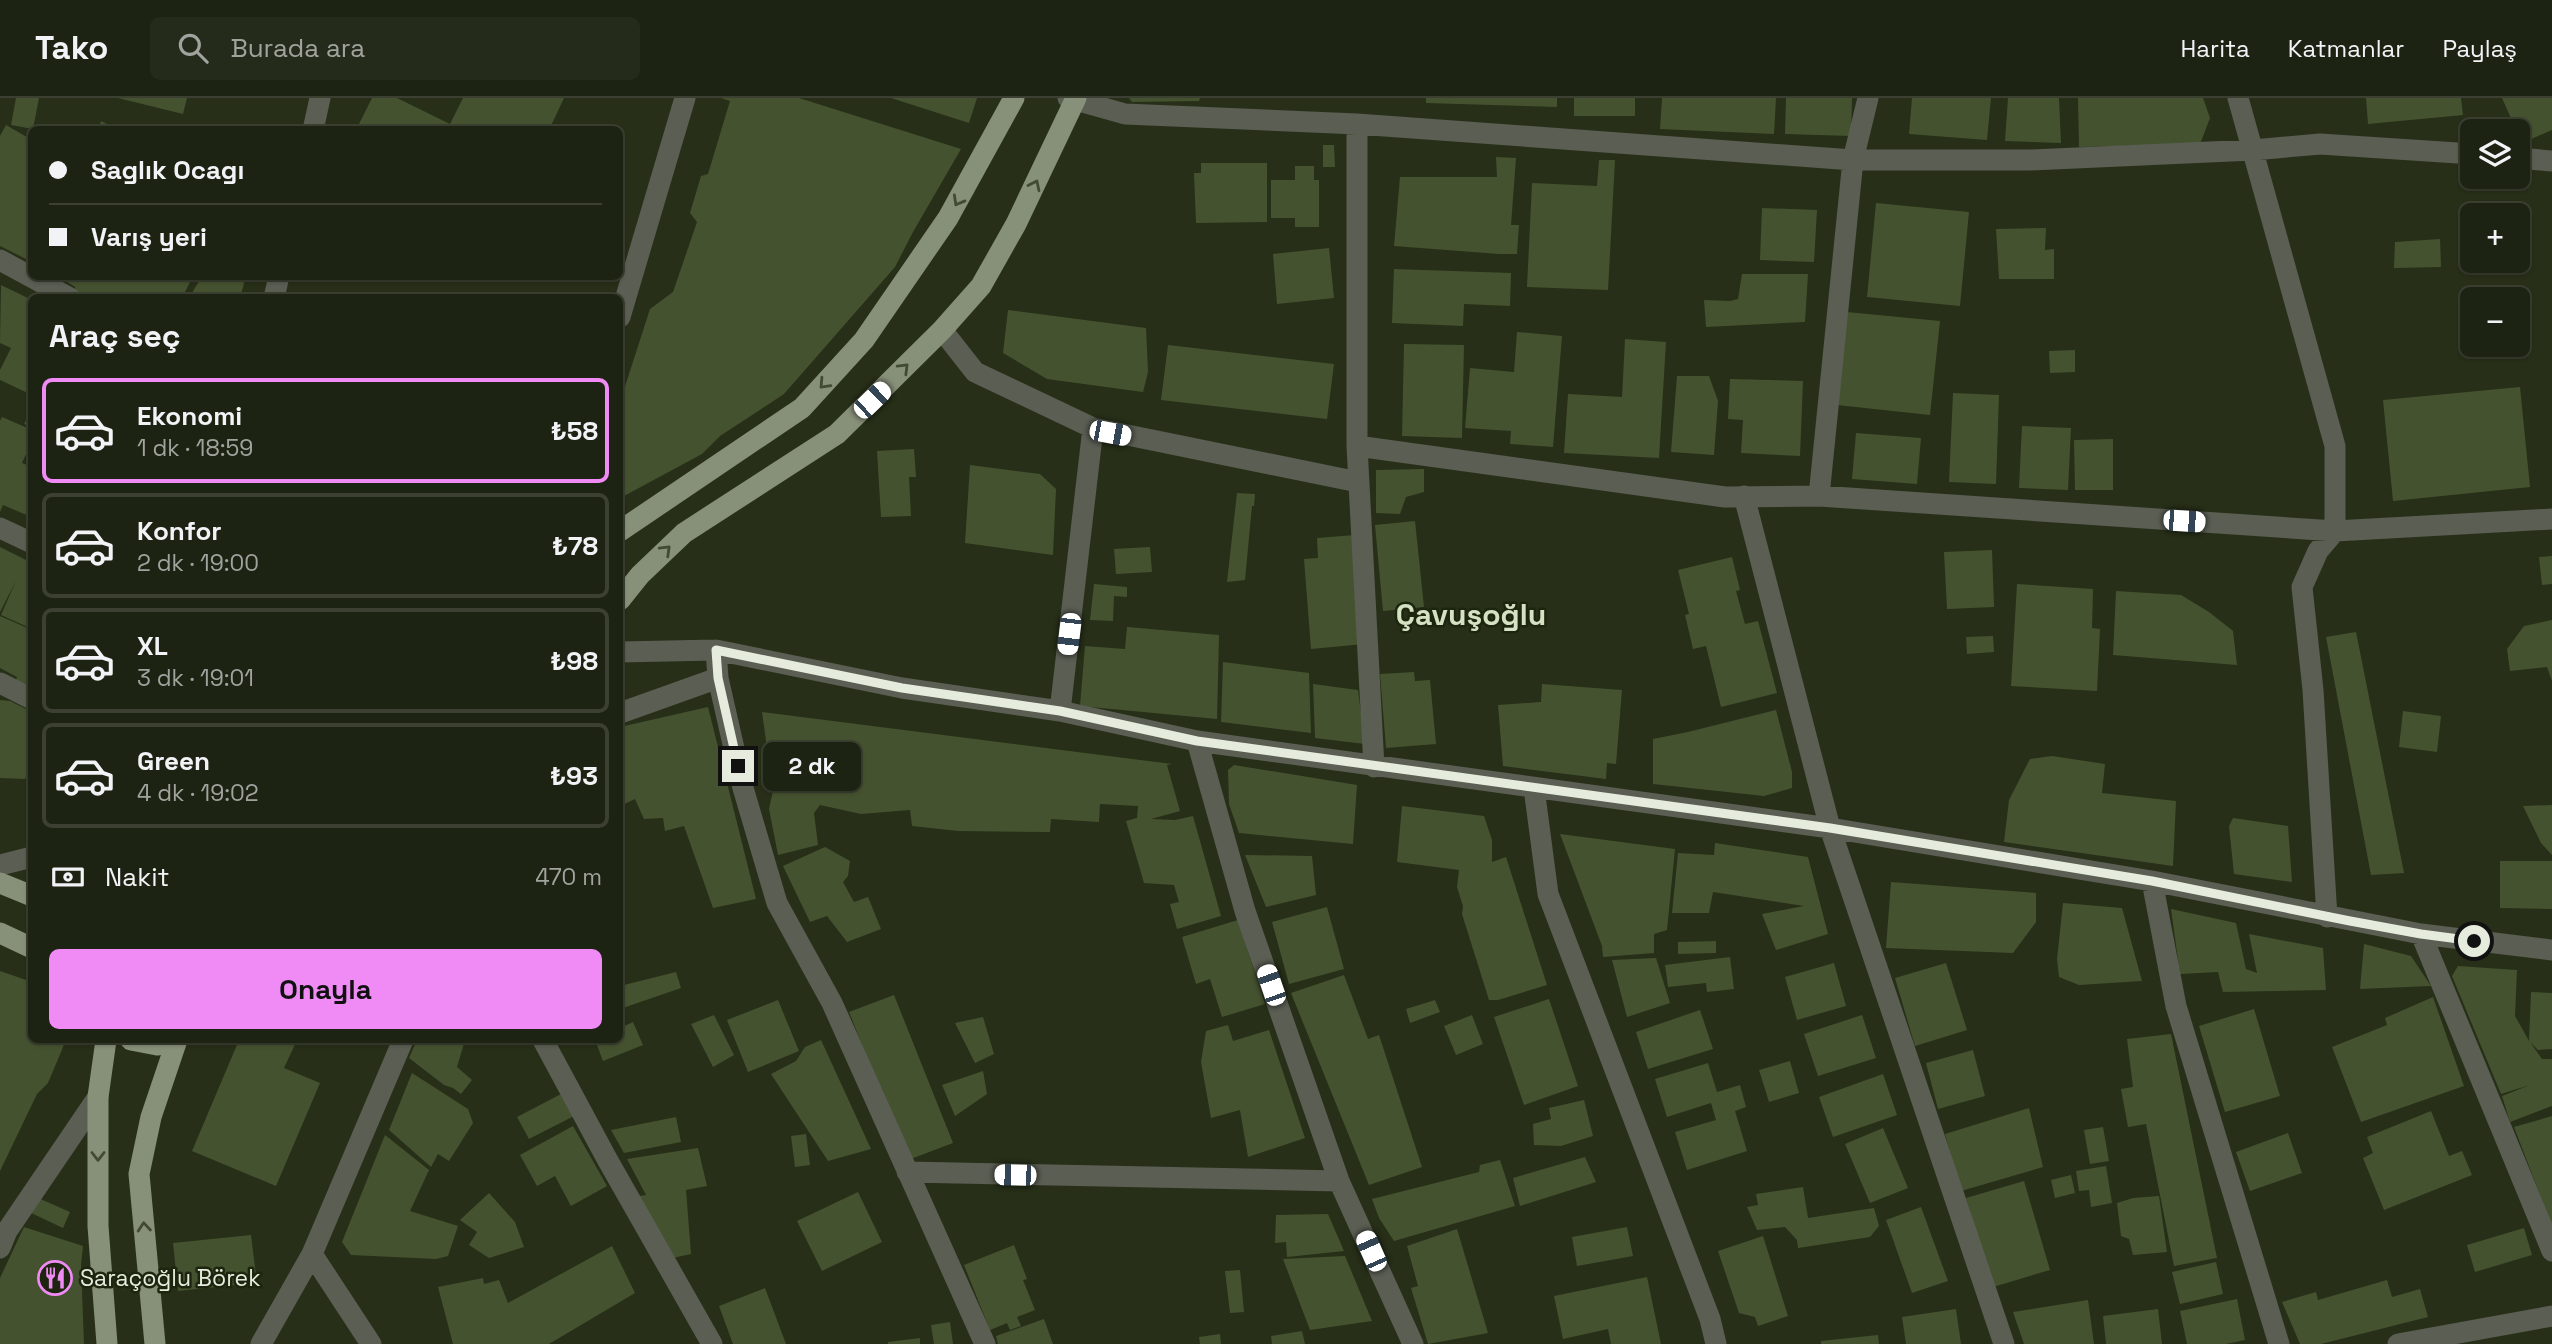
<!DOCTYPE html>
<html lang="tr">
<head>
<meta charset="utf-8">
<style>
  body { margin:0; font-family:"Space Grotesk",sans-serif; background:#252b1b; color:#f1f3f6; height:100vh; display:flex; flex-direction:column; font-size:26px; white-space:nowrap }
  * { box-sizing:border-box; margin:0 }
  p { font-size:23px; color:#a0a49f }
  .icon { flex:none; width:38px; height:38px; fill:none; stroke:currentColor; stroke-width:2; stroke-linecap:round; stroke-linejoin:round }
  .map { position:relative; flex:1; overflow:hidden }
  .panel { position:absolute; left:28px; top:196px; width:595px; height:749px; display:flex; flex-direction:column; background:#1d2312; border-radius:10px; box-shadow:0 2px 5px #0004,0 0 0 2px #3b4032 }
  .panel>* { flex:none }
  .guide { position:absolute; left:28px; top:28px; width:595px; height:154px; border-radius:10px; box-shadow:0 2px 5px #0004,0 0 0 2px #3b4032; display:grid; align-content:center; height:154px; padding:0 21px; background:#1d2312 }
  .buttons { position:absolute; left:2460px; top:21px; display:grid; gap:14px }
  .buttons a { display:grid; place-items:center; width:70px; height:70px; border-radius:10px; background:#1d2312; box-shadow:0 2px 5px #0004,0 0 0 2px #3b4032; font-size:35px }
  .end { position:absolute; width:32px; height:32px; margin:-16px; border:9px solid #e6ecdd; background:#111; box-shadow:0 0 0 4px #111 }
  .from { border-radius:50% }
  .bubble { position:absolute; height:49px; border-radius:10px; background:#1d2312; box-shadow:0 2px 5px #0004,0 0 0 2px #3b4032; font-size:23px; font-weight:700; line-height:49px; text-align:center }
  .car { position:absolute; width:21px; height:42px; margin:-21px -10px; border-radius:9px; box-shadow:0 0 5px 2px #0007; background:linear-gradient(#fff 24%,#345 0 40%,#fff 0 76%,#345 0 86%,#fff 0) }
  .guide b { display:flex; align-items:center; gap:24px; height:66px; font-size:26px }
  .guide b+b { border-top:2px solid #3b4032 }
  .guide i { width:18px; height:18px; background:#f1f3f6 }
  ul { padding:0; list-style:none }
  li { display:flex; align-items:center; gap:21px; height:105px; margin:0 14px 10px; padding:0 7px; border:4px solid #3b4032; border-radius:10px }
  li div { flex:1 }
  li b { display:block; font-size:26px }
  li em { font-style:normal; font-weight:700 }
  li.selected { border-color:#f08bf6 }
  li>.icon { width:63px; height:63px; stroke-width:1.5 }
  h2 { padding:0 21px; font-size:32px; line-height:84px }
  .pay { display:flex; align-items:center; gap:18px; height:77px; padding:0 21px; font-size:26px }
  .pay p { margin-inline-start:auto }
  .action { display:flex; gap:14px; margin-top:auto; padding:14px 21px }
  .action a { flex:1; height:80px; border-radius:10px; background:#f08bf6; color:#111; font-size:28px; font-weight:700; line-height:80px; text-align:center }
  header { display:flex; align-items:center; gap:42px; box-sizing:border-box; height:98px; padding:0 35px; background:#1d2312; border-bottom:2px solid #3b4032 }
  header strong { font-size:33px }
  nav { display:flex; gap:38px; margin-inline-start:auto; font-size:24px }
  .search { width:490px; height:63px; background:#252b1b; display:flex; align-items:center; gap:18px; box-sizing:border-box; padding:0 24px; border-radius:10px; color:#a0a49f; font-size:26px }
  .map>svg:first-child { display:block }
  .building { fill:#45522f }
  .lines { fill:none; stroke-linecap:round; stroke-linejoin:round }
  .minor { stroke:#5a5e53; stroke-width:21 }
  .major { stroke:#879079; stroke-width:21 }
  .oneway { stroke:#424a33 }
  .route { stroke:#e6ecdd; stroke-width:9 }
  .labels { text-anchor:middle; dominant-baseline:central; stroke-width:5; stroke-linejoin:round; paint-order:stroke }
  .poi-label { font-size:23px; fill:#e6ecdd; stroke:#1d250e; text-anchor:start }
  .district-label { font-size:30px; font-weight:bold; fill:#d5e1c3; stroke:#1d250e }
</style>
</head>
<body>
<header>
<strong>Tako</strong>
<div class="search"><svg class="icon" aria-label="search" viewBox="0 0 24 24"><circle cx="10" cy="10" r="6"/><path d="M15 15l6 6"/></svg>Burada ara</div>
<nav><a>Harita</a><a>Katmanlar</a><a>Paylaş</a></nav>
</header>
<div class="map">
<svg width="2552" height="1246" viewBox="0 0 2552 1246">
  <rect width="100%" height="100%" fill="#272f18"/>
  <path class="building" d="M16 0H39L33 31 11 27Z
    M118 0H187L183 16Z
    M372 0H397L450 26 463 0H564L549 32H356Z
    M721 0H799L961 51 913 134 895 169 784 296 720 338 702 356 624 398 620 397V304L650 211 673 194 697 124 690 115 701 78 708 76 730 3Z
    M891 0H977L969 25Z
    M1129 0H1200L1199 3 1132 4Z
    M1426 0H1557V9L1426 5Z
    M1574 0H1635V18H1574Z
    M1662 0H1776L1774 36 1660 31Z
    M1786 0H1852L1851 38 1785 36Z
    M1912 0H1991L1987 42 1909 36Z
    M2008 0H2059L2061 45 2005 43Z
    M2078 0H2203L2210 20 2200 46 2079 49Z
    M2366 0H2461L2463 17 2368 26Z
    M2502 0H2552V32L2522 45Z
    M101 23 119 32H98Z
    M6 27 32 42V164L0 148V38Z
    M1323 47H1334L1335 69H1323Z
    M1496 59 1516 60 1511 127H1519L1517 156H1499L1394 148 1400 79H1497Z
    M1599 62H1615L1608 192 1527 189 1532 85 1597 88Z
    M1201 65H1267V124L1196 125 1194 75H1201Z
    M1295 68H1314V82H1319V129H1295V120H1271V82H1295Z
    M1876 105 1969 114 1960 208 1867 199Z
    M1762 110 1817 112 1814 164 1760 162Z
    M2046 130 2045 152 2054 151V181H1999L1996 131Z
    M2440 141 2441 169 2394 170 2395 144Z
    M1329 150 1334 200 1277 206 1273 156Z
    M1394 171 1511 175 1510 208 1464 206 1463 228 1392 225Z
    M1742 176H1808L1805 224 1706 229 1704 202 1730 203 1738 201Z
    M58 178H193L182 200H82L76 197 75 189Z
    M202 178H246L240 200H189Z
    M1 187 32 202V297L0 282V272L11 250 0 245Z
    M1008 212 1146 230 1148 274 1143 294 1047 281 1003 255Z
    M1847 214 1940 223 1930 317 1837 307Z
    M1517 234 1562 238 1553 349 1510 346 1511 333 1465 330 1470 270 1514 274Z
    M1625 241 1666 244 1659 360 1564 355 1568 296 1622 299Z
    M1404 246 1464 247 1462 340 1402 338Z
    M1168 247 1334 266 1327 321 1161 302Z
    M2075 252V274L2050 275 2049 253Z
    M1677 278H1709L1718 303 1714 357 1671 354Z
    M1730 281 1803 283 1800 358 1741 355 1743 322 1728 321Z
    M2520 289 2530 389 2393 403 2383 302Z
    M1953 295 1999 297 1996 386 1949 384Z
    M32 311V329L24 326Z
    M2 319 32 332V343L22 365 32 369V413L29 418 3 407 0 414V323Z
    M2022 328 2071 330 2068 392 2019 390Z
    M1856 335 1921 340 1917 386 1852 381Z
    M2113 341V392H2075L2074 342Z
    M914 351 916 379H909L911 418 881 419 877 353Z
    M970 367 1040 376 1056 391 1053 457 965 445Z
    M1424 371V394L1406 399 1400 416 1376 415V372Z
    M1237 395 1255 396 1254 408H1252L1245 482 1227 484Z
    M1415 423 1424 509 1383 513 1375 427Z
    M1355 437 1364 546 1311 551 1304 461 1318 460 1317 440Z
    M0 449 32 465 30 530 1 517 16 483 0 514Z
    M1150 449 1152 474 1116 476 1114 451Z
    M1992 452 1994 509 1947 511 1944 454Z
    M2552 458V486L2542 487 2539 459Z
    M1732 459 1740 492 1736 493 1745 526 1758 523 1777 595 1721 609 1706 548 1693 551 1685 517 1689 516 1678 472Z
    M1094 486 1127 489V499L1114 498 1113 523 1090 522Z
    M2017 486 2093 491 2092 530 2100 531 2097 593 2011 588Z
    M2116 493 2181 497 2209 514 2233 533 2237 567 2113 557Z
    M0 518 32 532V589L16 582 17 579 0 570Z
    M2552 522V583L2547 569 2510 573 2507 551 2524 528Z
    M1127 529 1219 537 1217 621 1080 608 1085 548 1125 551Z
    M2356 534 2404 775 2371 777 2326 539Z
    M1993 538 1994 554 1967 556 1966 539Z
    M1223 564 1309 575 1311 635 1221 624Z
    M1414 574 1415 583 1430 582 1436 646 1386 650 1380 576Z
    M1313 586 1358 592 1365 646 1315 640Z
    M1542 586 1622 592 1616 666 1607 665 1606 681 1503 668 1498 607 1541 604Z
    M0 602 10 603 32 614V673H29L25 681 0 680Z
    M708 609 756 801 713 810 684 728 665 733 663 720 644 721 635 701 620 708V629Z
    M1776 612 1792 674V690L1764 698 1653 686V641L1688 634Z
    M2403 613 2441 618 2437 654 2399 649Z
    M762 614 1172 666 1167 667 1180 713 1151 721 1175 722 1193 718 1221 818 1177 831 1170 806 1179 804 1174 787 1144 785 1126 723 1137 720 1138 708 1100 706 1099 724 1051 721 1050 734 958 733 912 728 910 712 861 716 820 707 814 715 818 747 778 757 769 711 773 693Z
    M2052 658 2105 666 2102 695 2176 703 2173 768 2004 744 2009 702 2030 661Z
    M1234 667 1357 687 1353 746 1239 735 1229 706 1228 672Z
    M2552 707V757L2541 745 2523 708Z
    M1402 708 1484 718 1492 742V764L1506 759 1547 887 1498 902H1489L1462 816 1463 808 1457 789 1459 772 1397 764Z
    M2233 720 2288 728 2292 784 2234 776 2229 728Z
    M1560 736 1675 751 1667 832 1654 836V855L1603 859 1602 848Z
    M1715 745 1808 759 1828 836 1776 852 1762 816 1804 808 1713 794 1709 815H1672L1678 755 1714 757Z
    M825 749 850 763 848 778 843 784 854 804 868 799 881 831 847 844 827 818 810 824 783 768Z
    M1245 757 1312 758 1316 797 1266 809Z
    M2500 763H2552V811L2500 810Z
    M1891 784 2036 795V824L2013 855 1886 850Z
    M2063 805 2122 810 2142 883 2079 887 2059 879 2057 861Z
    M1327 809 1344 871 1289 886 1272 824Z
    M2171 811 2236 825 2246 871 2257 875 2249 836 2323 850 2326 892 2223 894 2218 874 2180 876Z
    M1238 822 1265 906 1222 919 1210 881 1196 886 1182 839Z
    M1716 843V855L1678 856V844Z
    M2364 846 2411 858 2431 888 2360 891Z
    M1730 859 1734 891 1707 894 1706 885 1668 889 1665 867Z
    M1656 860 1670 905 1627 919 1612 862Z
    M1834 865 1846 908 1797 922 1785 879Z
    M1946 865 1967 932 1915 948 1895 880Z
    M2458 868 2517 872 2515 918 2529 943 2531 894 2552 895V951L2538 952 2530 944 2542 961H2552V1008L2510 1024 2502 998 2530 987 2501 996 2452 878Z
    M0 873 32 884V942H66L48 985 37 996 0 1073Z
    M676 874 681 890 620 911V888Z
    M1344 877 1368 941 1379 937 1422 1069 1369 1087 1291 895Z
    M894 897 953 1045 908 1062 849 914Z
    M2433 899 2464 988 2361 1024 2332 949 2387 927 2385 920Z
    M1549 901 1578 988 1524 1007 1494 919Z
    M778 902 799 953 748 974 727 922Z
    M1435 902 1440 914 1410 925 1406 911Z
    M2254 911 2280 998 2225 1014 2199 928Z
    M1700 912 1713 951 1648 971 1636 934Z
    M714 917 734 957 713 969 691 926Z
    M1472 917 1483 946 1456 957 1444 928Z
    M1862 917 1876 960 1818 978 1804 936Z
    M983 919 994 956 975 965 955 925Z
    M633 924 643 947 603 963 595 942H620V930Z
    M1228 927 1233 943 1269 932 1305 1040 1248 1059 1240 1012 1211 1020 1201 964 1206 933Z
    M2171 936 2217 1160 2174 1168 2146 1026 2128 1029 2121 991 2133 989 2127 941Z
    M239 942H297L284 970 320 985 276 1088 192 1053Z
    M417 942H465L457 969 472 982 461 996 453 990 444 987 409 960Z
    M821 942 871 1051 828 1063 771 976 796 963 805 949Z
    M1973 952 1985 998 1938 1011 1926 965Z
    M1790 963 1799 995 1769 1004 1759 972Z
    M1708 965 1717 994 1740 987 1746 1009 1735 1013 1747 1053 1687 1072 1675 1034 1716 1022 1711 1005 1667 1019 1655 981Z
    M983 973 987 996 955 1018 942 987Z
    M412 975 468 1011 473 1025 449 1063 438 1056 431 1069 389 1032Z
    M1883 976 1897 1017 1833 1039 1819 999Z
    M563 995 574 1018 529 1041 517 1019Z
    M1584 1002 1593 1038 1561 1048 1534 1047 1533 1026 1551 1021 1549 1010Z
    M2029 1010 2043 1069 1961 1093 1945 1036Z
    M2431 1013 2449 1058 2462 1053 2472 1077 2384 1112 2363 1060 2373 1055 2367 1039Z
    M2552 1018V1128L2514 1029Z
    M676 1019 681 1044 624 1055 611 1032Z
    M573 1028 607 1088 571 1108 555 1078 537 1088 520 1057Z
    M2103 1029 2109 1063 2090 1066 2084 1032Z
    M1883 1030 1908 1090 1870 1105 1845 1046Z
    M2288 1035 2302 1075 2250 1093 2236 1054Z
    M806 1036 810 1067 795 1069 791 1038Z
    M385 1037 429 1072 410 1113 458 1128 448 1158 436 1161 351 1157 342 1144Z
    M698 1050 707 1088 686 1092 691 1156 668 1161 632 1099 646 1097 627 1061Z
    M1585 1059 1596 1084 1520 1108 1513 1080Z
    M1500 1062 1515 1108 1394 1143 1379 1120 1372 1101 1479 1074 1480 1067Z
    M2106 1068 2112 1105 2091 1109 2089 1092 2079 1093 2076 1073Z
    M2071 1077 2075 1095 2055 1100 2051 1082Z
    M2024 1083 2050 1172 1993 1189 1966 1100Z
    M1803 1089 1808 1120 1874 1110 1879 1128 1870 1139 1798 1150 1797 1142 1785 1129 1757 1132 1747 1109 1758 1107 1756 1096Z
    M858 1094 882 1144 822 1173 797 1123Z
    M489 1095 515 1124 524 1149 489 1160 469 1147 477 1134 460 1122Z
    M2159 1098 2167 1154 2133 1157 2129 1141 2121 1138 2117 1105 2133 1100Z
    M36 1099 70 1114 63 1130 29 1114Z
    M1921 1109 1948 1183 1912 1195 1886 1122Z
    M1328 1116 1344 1153 1287 1159 1286 1144 1275 1145 1276 1117Z
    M24 1129 83 1148 81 1167 84 1246H0V1180Z
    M1627 1129 1633 1158 1577 1168 1572 1139Z
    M2524 1130 2532 1157 2475 1174 2467 1147Z
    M1457 1131 1488 1235 1428 1246 1411 1190 1418 1188 1407 1148Z
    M251 1137 257 1185 178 1193 173 1145Z
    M1763 1138 1788 1218 1758 1228 1755 1219 1739 1215 1718 1153Z
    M1014 1147 1027 1181 1023 1182 1035 1212 1017 1219 1021 1228 1010 1232 1007 1225 990 1232 964 1167Z
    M612 1148 635 1195 549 1246H453L438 1189 483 1180 484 1186 499 1182 508 1205Z
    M1345 1158 1372 1223 1310 1232 1283 1161Z
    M2216 1164 2223 1196 2180 1206 2172 1174Z
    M1240 1172 1244 1214 1230 1215 1225 1173Z
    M1647 1179 1661 1246H1611L1608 1231 1563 1241 1554 1198Z
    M2387 1182 2392 1199 2420 1191 2428 1219 2321 1246H2300L2282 1204 2316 1194 2318 1202Z
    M765 1190 786 1246H733L719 1208Z
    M2237 1201 2245 1242 2226 1246H2187L2180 1213Z
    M2088 1202 2094 1246H2024L2013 1214Z
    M1956 1211 1961 1246H1906L1902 1219Z
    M2158 1211 2162 1246H2106L2103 1218Z
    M1044 1221 1053 1246H998L996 1238Z
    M950 1224 953 1246H934L931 1227Z
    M1302 1233 1305 1246H1272L1271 1238Z
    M1220 1236 1221 1246H1200L1199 1239Z
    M1878 1237 1879 1246H1821V1243Z
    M920 1240V1246H888V1244Z"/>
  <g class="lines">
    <path class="minor" d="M1068 0 1125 16 1357 26 1853 62H2030L2253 52 2320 46 2473 56
      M2238 0 2335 348V433L2318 453 2302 489 2313 592 2327 819
      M1357 26V348L1374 669
      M313 32 320 0
      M2518 60 2552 63
      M0 162 70 200
      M274 200 279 178
      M620 219 685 0
      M942 232 975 274 1093 330 1358 384
      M1357 348 1725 399 1819 398 2335 433 2552 421
      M1744 398 1830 730 2004 1246
      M1819 398 1853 62 1868 0
      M0 430 32 445
      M716 552 718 580 743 690 777 805 832 905 985 1246
      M620 554 716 552 902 590 1060 613 1197 643 1830 730 2152 783 2421 836 2552 852
      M0 585 32 601
      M1060 613 1093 330
      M620 615 718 580
      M1197 643 1245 813 1339 1083 1413 1246
      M1534 690 1548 796 1710 1221 1716 1246
      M0 767 32 759
      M2152 783 2176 908 2279 1246
      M2421 836 2552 1153
      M543 942 607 1061 712 1246
      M907 1074 1339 1083
      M0 1150 7 1133 98 999
      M261 1246 312 1156
      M371 1246 312 1156 403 942
      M2398 1246 2552 1218"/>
    <path class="major" d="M620 433 802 310 864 242 948 120 1014 0
      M620 502 640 477 684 435 837 336 942 232 981 188 1016 126 1076 0
      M0 785 32 798
      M0 835 32 850
      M106 942 98 999V1128L107 1246
      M131 942 157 947 171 942
      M155 1246 139 1076 151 1019 177 942"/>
  </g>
  <defs><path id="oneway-chevron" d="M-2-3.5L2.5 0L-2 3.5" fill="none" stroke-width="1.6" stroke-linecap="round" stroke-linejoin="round" transform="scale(1.75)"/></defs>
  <g class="oneway">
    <use href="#oneway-chevron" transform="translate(1035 87) rotate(-64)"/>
    <use href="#oneway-chevron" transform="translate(958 103) rotate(119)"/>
    <use href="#oneway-chevron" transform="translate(904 270) rotate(-45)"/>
    <use href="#oneway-chevron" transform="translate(824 286) rotate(133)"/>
    <use href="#oneway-chevron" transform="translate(666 452) rotate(-44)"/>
    <use href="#oneway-chevron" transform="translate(98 1058) rotate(90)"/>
    <use href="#oneway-chevron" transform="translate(144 1129) rotate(-95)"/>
  </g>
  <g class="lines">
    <path class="route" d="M738 668 718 580 716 552 902 590 1060 613 1197 643 1830 730 2152 783 2350 823 2421 836 2474 843"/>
  </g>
  <defs>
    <g id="restaurant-ring" transform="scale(1.75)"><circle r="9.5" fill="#1d250e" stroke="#f08bf6" stroke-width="1.5"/><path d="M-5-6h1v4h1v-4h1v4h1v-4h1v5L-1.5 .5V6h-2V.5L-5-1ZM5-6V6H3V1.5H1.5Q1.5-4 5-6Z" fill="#f08bf6"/></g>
  </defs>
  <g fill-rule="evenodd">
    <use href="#restaurant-ring" x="55" y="1180"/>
  </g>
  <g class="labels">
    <g class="poi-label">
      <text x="80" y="1180">Saraçoğlu Börek</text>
    </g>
    <g class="district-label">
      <text x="1471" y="516">Çavuşoğlu</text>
    </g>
  </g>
</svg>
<div class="buttons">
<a><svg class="icon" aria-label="layers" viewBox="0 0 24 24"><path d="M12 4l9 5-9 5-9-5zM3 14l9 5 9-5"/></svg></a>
<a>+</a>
<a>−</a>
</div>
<i class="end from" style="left:2474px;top:843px"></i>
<i class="end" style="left:738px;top:668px"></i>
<div class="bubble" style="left:763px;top:644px;width:98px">2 dk</div>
<i class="car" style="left:872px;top:302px;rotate:46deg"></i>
<i class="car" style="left:1110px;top:335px;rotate:101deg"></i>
<i class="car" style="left:2184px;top:423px;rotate:94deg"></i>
<i class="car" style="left:1069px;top:536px;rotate:187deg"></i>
<i class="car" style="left:1271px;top:887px;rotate:341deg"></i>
<i class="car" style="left:1015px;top:1077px;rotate:271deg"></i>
<i class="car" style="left:1371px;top:1153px;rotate:336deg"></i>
<div class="guide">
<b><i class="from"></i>Saglık Ocagı</b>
<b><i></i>Varış yeri</b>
</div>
<section class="panel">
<h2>Araç seç</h2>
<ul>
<li class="selected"><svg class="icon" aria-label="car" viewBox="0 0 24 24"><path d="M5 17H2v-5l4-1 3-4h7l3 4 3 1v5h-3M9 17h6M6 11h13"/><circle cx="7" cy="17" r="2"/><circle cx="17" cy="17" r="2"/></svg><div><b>Ekonomi</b><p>1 dk · 18:59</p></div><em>₺58</em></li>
<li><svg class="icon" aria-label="car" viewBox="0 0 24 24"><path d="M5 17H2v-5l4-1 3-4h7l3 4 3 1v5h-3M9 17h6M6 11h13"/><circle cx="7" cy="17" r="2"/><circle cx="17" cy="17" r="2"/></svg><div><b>Konfor</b><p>2 dk · 19:00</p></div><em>₺78</em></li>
<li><svg class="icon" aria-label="car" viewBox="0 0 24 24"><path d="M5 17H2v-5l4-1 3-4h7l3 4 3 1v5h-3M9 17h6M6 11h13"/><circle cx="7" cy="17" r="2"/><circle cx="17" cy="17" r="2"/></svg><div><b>XL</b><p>3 dk · 19:01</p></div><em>₺98</em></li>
<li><svg class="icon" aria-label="car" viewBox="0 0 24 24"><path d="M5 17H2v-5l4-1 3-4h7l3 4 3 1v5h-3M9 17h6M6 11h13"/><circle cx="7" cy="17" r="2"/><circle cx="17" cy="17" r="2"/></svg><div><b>Green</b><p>4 dk · 19:02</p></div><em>₺93</em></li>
</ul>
<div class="pay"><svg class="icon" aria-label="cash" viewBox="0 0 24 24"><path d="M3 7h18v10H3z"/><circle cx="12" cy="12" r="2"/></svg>Nakit<p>470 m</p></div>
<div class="action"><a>Onayla</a></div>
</section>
</div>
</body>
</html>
